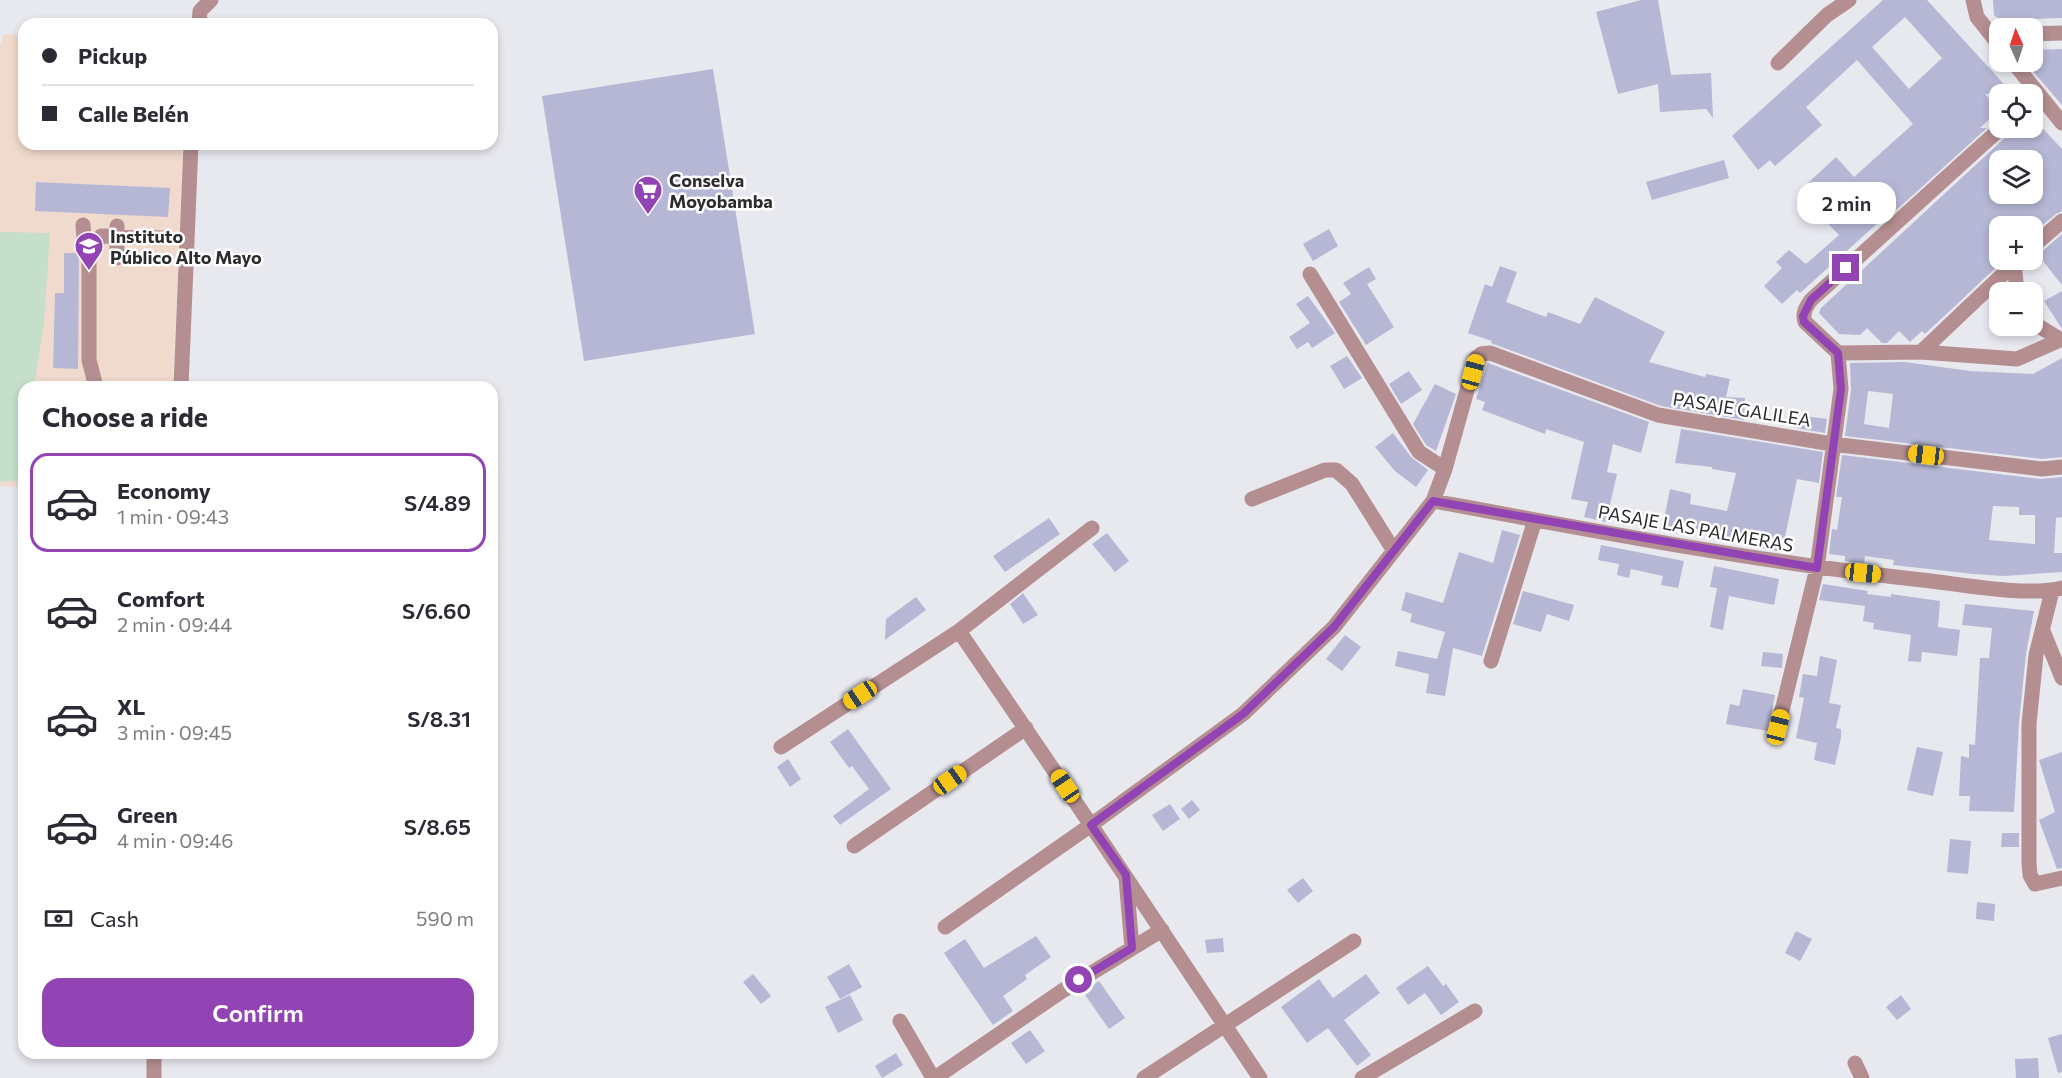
<!DOCTYPE html>
<html lang="en">
<head>
<meta charset="utf-8">
<style>
  body { margin:0; font-family:Commissioner,sans-serif; background:#f7f7f7; color:#2b2b33; height:100vh; display:flex; flex-direction:column; font-size:22px; white-space:nowrap }
  * { box-sizing:border-box; margin:0 }
  p { font-size:20px; color:#7c7c81 }
  .icon { flex:none; width:33px; height:33px; fill:none; stroke:currentColor; stroke-width:2; stroke-linecap:round; stroke-linejoin:round }
  .map { position:relative; flex:1; overflow:hidden }
  .drawer { position:absolute; left:18px; top:381px; width:480px; height:678px; display:flex; flex-direction:column; background:#fff; border-radius:18px; box-shadow:0 3px 9px #0003 }
  .drawer>* { flex:none }
  .hud { position:absolute; left:18px; top:18px; width:480px; height:132px; border-radius:18px; box-shadow:0 3px 9px #0003; display:grid; align-content:center; height:132px; padding:0 24px; background:#fff }
  .needle { width:39px; rotate:357deg }
  .buttons { position:absolute; left:1989px; top:18px; display:grid; gap:12px }
  .buttons a { display:grid; place-items:center; width:54px; height:54px; border-radius:12px; background:#fff; box-shadow:0 3px 9px #0003; font-size:30px }
  .end { position:absolute; width:27px; height:27px; margin:-14px; border:8px solid #9244b5; background:#fff; box-shadow:0 0 0 3px #fff }
  .from { border-radius:50% }
  .bubble { position:absolute; height:42px; border-radius:18px; background:#fff; box-shadow:0 3px 9px #0003; font-size:20px; font-weight:600; line-height:42px; text-align:center }
  .car { position:absolute; width:18px; height:36px; margin:-18px -9px; border-radius:8px; box-shadow:0 0 4px 2px #0007; background:linear-gradient(#f5c518 24%,#345 0 40%,#f5c518 0 76%,#345 0 86%,#f5c518 0) }
  .hud b { display:flex; align-items:center; gap:21px; height:57px; font-size:22px }
  .hud b+b { border-top:2px solid #e1e1e2 }
  .hud i { width:15px; height:15px; background:#2b2b33 }
  ul { padding:0; list-style:none }
  li { display:flex; align-items:center; gap:18px; height:99px; margin:0 12px 9px; padding:0 12px; border:3px solid transparent; border-radius:18px }
  li div { flex:1 }
  li b { display:block; font-size:22px }
  li em { font-style:normal; font-weight:600 }
  li.current { border-color:#9244b5 }
  li>.icon { width:54px; height:54px; stroke-width:1.5 }
  h2 { padding:0 24px; font-size:27px; line-height:72px }
  .pay { display:flex; align-items:center; gap:15px; height:66px; padding:0 24px; font-size:22px }
  .pay p { margin-inline-start:auto }
  .action { display:flex; gap:12px; margin-top:auto; padding:12px 24px }
  .action a { flex:1; height:69px; border-radius:18px; background:#9244b5; color:#fff; font-size:24px; font-weight:600; line-height:69px; text-align:center }
  .map>svg:first-child { display:block }
  .education { fill:#f0dacd }
  .green { fill:#c5dfca }
  .building { fill:#b6b7d5; fill-rule:evenodd }
  .lines { fill:none; stroke-linecap:round; stroke-linejoin:round }
  .minor { stroke:#b48e90; stroke-width:15 }
  .route { stroke:#9244b5; stroke-width:8 }
  .labels { text-anchor:middle; dominant-baseline:central; stroke-width:5; stroke-linejoin:round; paint-order:stroke }
  .poi-label { font-size:18px; font-weight:bold; fill:#2c2c2e; stroke:#fff; text-anchor:start }
  .street-label { font-size:18px; fill:#2c2c2e; stroke:#fff }
</style>
</head>
<body>
<div class="map">
<svg width="2062" height="1078" viewBox="0 0 2062 1078">
  <rect width="100%" height="100%" fill="#e8e8ef"/>
  <path class="education" d="M4 34 24 35V144H180L183 158 173 387H24V487L0 486V46Z"/>
  <path class="green" d="M0 232 50 233 44 323 34 387H24V453L20 480 0 482Z"/>
  <path class="building" d="M1641 0H1658L1671 75 1711 73 1713 118 1706 109 1660 112 1658 84 1618 94 1596 12Z
    M1883 0H1927L2013 94H1985L1999 110 1980 128H1987L1892 214 1890 212 1800 293 1797 290 1782 304 1764 286 1782 268 1776 262 1789 250 1806 264 1839 235 1817 212 1827 203 1808 183 1836 157 1854 177 1913 124 1857 60 1806 107 1822 125 1775 166 1770 160 1758 170 1732 136ZM1905 17 1942 58 1909 89 1872 47Z
    M1993 0H2062V18L2000 20 1994 15Z
    M2062 49V105L2025 62H2032V50Z
    M713 69 755 334 584 361 542 96Z
    M2032 117 2062 149V211L2056 214 2032 234V226H2000V260H2004L1925 334 1922 331 1910 342 1899 331 1887 343H1882L1867 328 1860 335 1839 334 1819 313 1821 308 2008 135 2011 128H2032ZM2000 160H2032V194H2000Z
    M1724 160 1729 178 1652 200 1646 182Z
    M36 182 170 188 168 217 35 211Z
    M1329 229 1338 246 1313 261 1303 244Z
    M2062 234V285L2038 255Z
    M64 253H79L78 369 53 368 55 293H64Z
    M1500 266 1517 272 1506 302 1546 317 1548 312 1580 324 1595 297 1665 332 1649 362 1705 377 1706 374 1730 379 1726 397 1745 398 1744 420 1661 406 1491 343 1492 341 1468 333 1485 284 1492 287Z
    M1369 267 1376 279 1367 284 1394 327 1366 345 1339 302 1351 294 1343 283Z
    M2062 291V329L2044 301Z
    M1308 296 1335 333 1312 348 1308 342 1297 349 1289 337 1310 323 1296 304Z
    M1347 356 1362 378 1344 389 1330 366Z
    M2062 358V457L2042 459 1845 436 1851 390 1850 363 1905 362 1970 371 2033 374ZM1868 391 1893 394 1889 428 1864 424Z
    M1488 363 1649 422 1641 453 1613 444 1607 472 1617 474 1606 522 1584 517 1588 502 1571 499 1584 442 1546 429 1545 434 1482 410 1485 402 1476 399Z
    M1409 371 1422 390 1401 404 1389 384Z
    M1435 384 1456 394 1436 451 1426 445 1413 424Z
    M1798 415 1827 419 1825 433 1796 428Z
    M1681 429 1823 452 1819 483 1797 479 1782 552 1721 540 1722 534 1677 525 1676 533 1662 530 1670 489 1691 494 1690 504 1727 511 1736 473 1712 469V467L1675 463Z
    M1393 433 1411 457 1428 470 1416 487 1395 471 1375 447Z
    M1842 455 2041 479 2062 477V517L2056 518 2054 553H2062V572L2004 576 1973 574 1893 565 1894 560 1865 556 1864 563 1845 561V556L1829 554 1832 529 1837 530 1842 497H1836ZM1993 506 2019 507V515H2035V544L1989 540Z
    M1049 518 1060 534 1005 572 993 556Z
    M1502 530 1520 535 1482 656 1453 648 1445 696 1426 693 1429 674 1395 666 1398 651 1437 659 1445 632 1410 622 1412 614 1401 610 1406 592 1443 603 1459 552 1493 563Z
    M1107 533 1129 561 1115 572 1092 544Z
    M1601 545 1684 561 1678 588 1661 585 1663 576 1631 569 1629 578 1617 575 1619 564 1598 560Z
    M1714 566 1779 579 1774 605 1729 596 1723 630 1710 627 1717 588 1710 587Z
    M1823 584 1868 591 1867 594 1891 597V594L1940 601 1938 627 1960 630 1957 656 1922 652 1921 662 1908 661 1911 635 1873 629 1874 623 1863 621 1865 606 1819 600Z
    M1523 591 1574 605 1569 621 1547 614 1541 632 1513 624Z
    M1023 593 1038 615 1023 624 1010 604Z
    M916 597 926 610 885 640 886 619Z
    M1965 604 2034 611 2026 654 2019 723 2014 812 1969 811 1970 796H1959L1961 756 1969 758V744L1975 745 1980 658H1989L1992 628 1962 625Z
    M1345 635 1361 647 1342 671 1326 659Z
    M1763 652 1783 654 1782 668 1761 666Z
    M1820 656 1837 660 1829 703 1841 705 1836 728 1841 729V737L1835 765 1814 760 1817 743 1796 738 1804 698 1799 697 1803 674 1817 676Z
    M1743 689 1775 695 1768 731 1726 724 1730 704 1739 706Z
    M848 729 891 789 840 825 833 816 869 789 852 766 849 768 830 742Z
    M1917 747 1943 752 1933 796 1907 790Z
    M2062 752V868L2057 869 2039 820 2055 812 2039 760Z
    M788 759 801 779 790 787 777 767Z
    M1192 800 1200 810 1189 819 1181 809Z
    M1170 804 1180 819 1163 831 1152 815Z
    M2002 833H2019V847H2001Z
    M1950 839 1971 841 1968 874 1947 872Z
    M1303 878 1313 891 1298 903 1287 890Z
    M1977 902 1995 904 1994 921 1976 919Z
    M1796 931 1812 939 1800 961 1785 953Z
    M1036 936 1051 957 1025 975 1027 979 1003 996 1013 1011 993 1025 944 953 965 939 984 968Z
    M1223 938 1224 952 1207 953 1205 940Z
    M849 964 862 987 840 999 827 977Z
    M1428 966 1443 986 1446 984 1459 1002 1441 1015 1425 993 1408 1005 1396 988Z
    M753 974 771 996 761 1004 743 982Z
    M1366 974 1380 993 1344 1020 1371 1055 1357 1066 1328 1028 1307 1043 1281 1007 1319 979 1333 998Z
    M1099 981 1125 1018 1109 1029 1083 992Z
    M850 995 863 1020 838 1033 825 1007Z
    M1901 995 1911 1009 1897 1020 1886 1007Z
    M1030 1030 1045 1051 1026 1064 1011 1043Z
    M2062 1034V1072L2058 1073 2048 1038Z
    M896 1053 903 1065 882 1078 875 1066Z
    M2038 1058 2039 1078H2016L2015 1059Z"/>
  <g class="lines">
    <path class="minor" d="M1973 0 1977 17 2000 46
      M199 24 200 11 211 0
      M2032 34 2062 33
      M2013 62 2062 123
      M1778 63 1827 15 1849 0
      M83 225 84 238 97 242
      M117 226V258
      M101 236 162 238
      M89 242V360L96 387
      M2032 247 2062 221
      M2014 263 2017 292
      M1310 274 1419 452 1445 469
      M2032 322 2061 340
      M1921 352 2018 260
      M1838 353 1921 352 2017 359 2062 339
      M181 387 191 144
      M1252 499 1325 470H1336L1352 484 1394 551
      M1433 501C1595 531 1758 562 1922 580 1961 584 2025 597 2062 588
      M2052 591 2036 655 2029 724V863L2030 875 2035 884 2062 878
      M2043 631 2062 678
      M1491 661 1535 520
      M1778 727 1817 568 1841 389 1838 353 1805 322C1802 313 1806 307 1811 300L2001 128
      M781 747 959 631 1092 528
      M854 846 1026 728
      M1126 878 1132 948
      M945 927 1091 825 959 631
      M900 1021 933 1078
      M1855 1063 1862 1078
      M154 1078V1053
      M935 1078 1062 991 1162 930
      M1144 1078 1354 941
      M1260 1078 1091 825 1243 714 1334 627 1433 501 1445 469 1476 358 1481 354 1490 353 1658 415 1832 444 2042 469 2062 467
      M1362 1078 1475 1011"/>
  </g>
  <g class="lines">
    <path class="route" d="M1079 980 1132 948 1126 875 1091 825 1243 714 1334 627 1433 501 1817 568 1841 389 1838 353 1804 322 1803 316 1811 300 1846 268"/>
  </g>
  <defs>
    <g id="supermarket-pin" transform="scale(1.5)"><path d="M0 17L-7.5 6A9.5 9.5 0 1 1 7.5 6Z" fill="#9244b5" stroke="#fff"/><path d="M-6-5.5h2.5l.6 2H6L4.5 2H-2.5L-4.4-4H-6ZM-1.5 3.2a1.3 1.3 0 1 0 .1 0ZM3 3.2a1.3 1.3 0 1 0 .1 0Z" fill="#fff"/></g>
    <g id="university-pin" transform="scale(1.5)"><path d="M0 17L-7.5 6A9.5 9.5 0 1 1 7.5 6Z" fill="#9244b5" stroke="#fff"/><path d="M0-5L7-2L0 1L-7-2ZM-4 1L0 2.5L4 1V4Q0 6-4 4Z" fill="#fff"/></g>
  </defs>
  <g fill-rule="evenodd">
    <use href="#supermarket-pin" x="648" y="190"/>
    <use href="#university-pin" x="89" y="246"/>
  </g>
  <g class="labels">
    <g class="poi-label">
      <text x="669" y="180">Conselva<tspan x="669" dy="21">Moyobamba</tspan></text>
      <text x="110" y="236">Instituto<tspan x="110" dy="21">Público Alto Mayo</tspan></text>
    </g>
    <g class="street-label">
      <text transform="translate(1742 409) rotate(9)">PASAJE GALILEA</text>
      <text transform="translate(1696 528) rotate(10)">PASAJE LAS PALMERAS</text>
    </g>
  </g>
</svg>
<div class="buttons">
<a><svg class="needle" viewBox="-14 -14 28 28"><path d="M0-13l5 13h-10z" fill="#e53935"/><path d="M0 13l5-13h-10z" fill="#7c7c81"/></svg></a>
<a><svg class="icon" aria-label="locate" viewBox="0 0 24 24"><circle cx="12" cy="12" r="6"/><path d="M12 2v4M12 18v4M2 12h4M18 12h4"/></svg></a>
<a><svg class="icon" aria-label="layers" viewBox="0 0 24 24"><path d="M12 4l9 5-9 5-9-5zM3 14l9 5 9-5"/></svg></a>
<a>+</a>
<a>−</a>
</div>
<i class="end from" style="left:1079px;top:980px"></i>
<i class="end" style="left:1846px;top:268px"></i>
<div class="bubble" style="left:1797px;top:182px;width:99px">2 min</div>
<i class="car" style="left:1473px;top:372px;rotate:15deg"></i>
<i class="car" style="left:1926px;top:455px;rotate:277deg"></i>
<i class="car" style="left:1863px;top:573px;rotate:96deg"></i>
<i class="car" style="left:860px;top:695px;rotate:237deg"></i>
<i class="car" style="left:1778px;top:727px;rotate:14deg"></i>
<i class="car" style="left:950px;top:780px;rotate:55deg"></i>
<i class="car" style="left:1065px;top:786px;rotate:326deg"></i>
<div class="hud">
<b><i class="from"></i>Pickup</b>
<b><i></i>Calle Belén</b>
</div>
<section class="drawer">
<h2>Choose a ride</h2>
<ul>
<li class="current"><svg class="icon" aria-label="car" viewBox="0 0 24 24"><path d="M5 17H2v-5l4-1 3-4h7l3 4 3 1v5h-3M9 17h6M6 11h13"/><circle cx="7" cy="17" r="2"/><circle cx="17" cy="17" r="2"/></svg><div><b>Economy</b><p>1 min · 09:43</p></div><em>S/4.89</em></li>
<li><svg class="icon" aria-label="car" viewBox="0 0 24 24"><path d="M5 17H2v-5l4-1 3-4h7l3 4 3 1v5h-3M9 17h6M6 11h13"/><circle cx="7" cy="17" r="2"/><circle cx="17" cy="17" r="2"/></svg><div><b>Comfort</b><p>2 min · 09:44</p></div><em>S/6.60</em></li>
<li><svg class="icon" aria-label="car" viewBox="0 0 24 24"><path d="M5 17H2v-5l4-1 3-4h7l3 4 3 1v5h-3M9 17h6M6 11h13"/><circle cx="7" cy="17" r="2"/><circle cx="17" cy="17" r="2"/></svg><div><b>XL</b><p>3 min · 09:45</p></div><em>S/8.31</em></li>
<li><svg class="icon" aria-label="car" viewBox="0 0 24 24"><path d="M5 17H2v-5l4-1 3-4h7l3 4 3 1v5h-3M9 17h6M6 11h13"/><circle cx="7" cy="17" r="2"/><circle cx="17" cy="17" r="2"/></svg><div><b>Green</b><p>4 min · 09:46</p></div><em>S/8.65</em></li>
</ul>
<div class="pay"><svg class="icon" aria-label="cash" viewBox="0 0 24 24"><path d="M3 7h18v10H3z"/><circle cx="12" cy="12" r="2"/></svg>Cash<p>590 m</p></div>
<div class="action"><a>Confirm</a></div>
</section>
</div>
</body>
</html>
